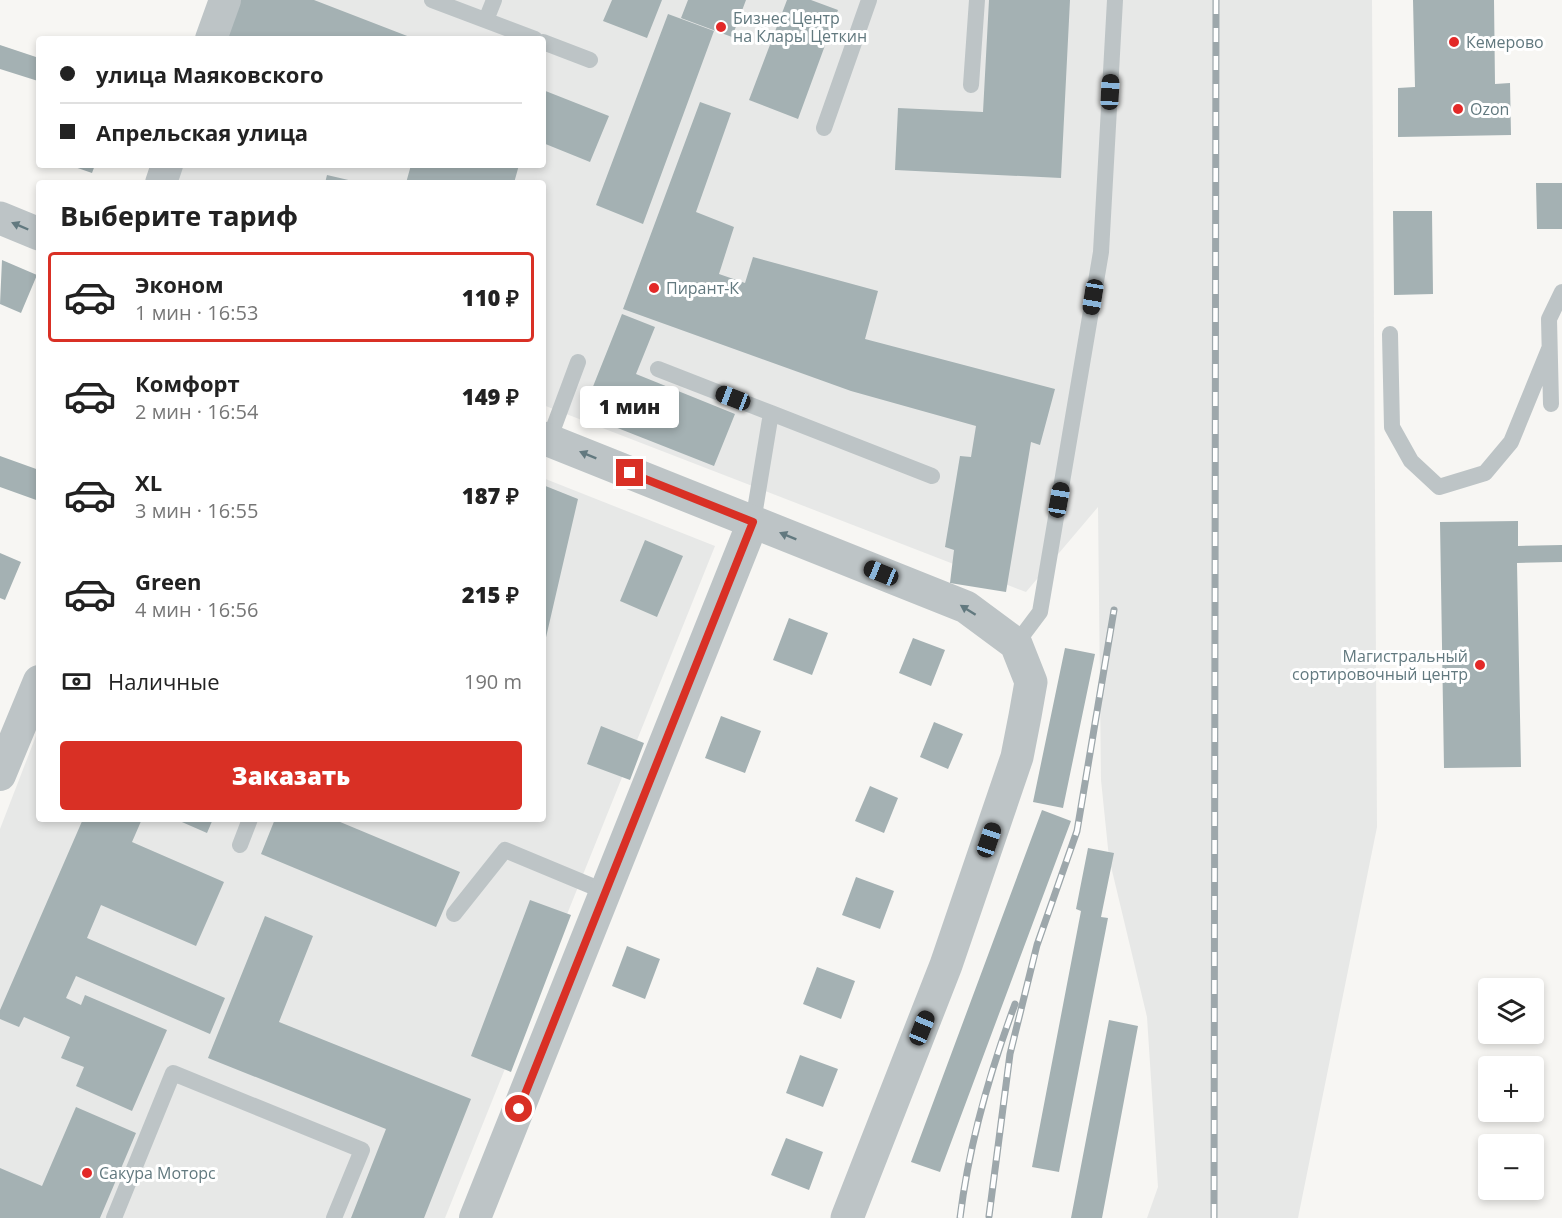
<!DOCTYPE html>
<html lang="ru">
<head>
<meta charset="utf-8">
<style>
  body { margin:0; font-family:"Open Sans",sans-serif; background:#f6f6f6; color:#222; height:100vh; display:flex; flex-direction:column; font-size:22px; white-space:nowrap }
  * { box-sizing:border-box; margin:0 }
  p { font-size:20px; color:#767676 }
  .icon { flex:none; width:33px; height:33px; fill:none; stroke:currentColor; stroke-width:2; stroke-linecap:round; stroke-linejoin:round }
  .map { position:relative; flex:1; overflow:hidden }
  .details { position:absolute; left:36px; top:180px; width:510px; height:642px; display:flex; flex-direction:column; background:#fff; border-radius:6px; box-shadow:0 3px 9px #0003 }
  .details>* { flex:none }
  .top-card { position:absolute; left:36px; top:36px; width:510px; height:132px; border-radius:6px; box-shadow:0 3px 9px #0003; display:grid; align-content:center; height:132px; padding:0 24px; background:#fff }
  .tools { position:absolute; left:1478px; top:978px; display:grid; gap:12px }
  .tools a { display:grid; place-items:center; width:66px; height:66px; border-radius:6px; background:#fff; box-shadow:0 3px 9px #0003; font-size:30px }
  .end { position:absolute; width:27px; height:27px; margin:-14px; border:8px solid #d93025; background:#fff; box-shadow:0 0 0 3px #fff }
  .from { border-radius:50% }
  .bubble { position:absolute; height:42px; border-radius:6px; background:#fff; box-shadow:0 3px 9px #0003; font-size:20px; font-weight:800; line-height:42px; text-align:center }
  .car { position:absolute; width:18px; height:36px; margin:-18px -9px; border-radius:8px; box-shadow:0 0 4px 2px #0007; background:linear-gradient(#222 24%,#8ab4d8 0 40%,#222 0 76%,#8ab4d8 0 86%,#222 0) }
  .top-card b { display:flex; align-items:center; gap:21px; height:57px; font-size:22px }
  .top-card b+b { border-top:2px solid #e0e0e0 }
  .top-card i { width:15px; height:15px; background:#222 }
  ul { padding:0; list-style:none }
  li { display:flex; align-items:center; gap:18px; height:90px; margin:0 12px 9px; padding:0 12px; border:3px solid transparent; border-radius:6px }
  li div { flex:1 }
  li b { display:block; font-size:22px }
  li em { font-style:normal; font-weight:800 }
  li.on { border-color:#d93025 }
  li>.icon { width:54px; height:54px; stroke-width:1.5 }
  h2 { padding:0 24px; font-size:27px; line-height:72px }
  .pay { display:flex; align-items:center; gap:15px; height:66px; padding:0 24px; font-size:22px }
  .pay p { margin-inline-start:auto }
  .primary-button { display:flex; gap:12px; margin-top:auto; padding:12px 24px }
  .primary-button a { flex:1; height:69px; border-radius:6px; background:#d93025; color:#fff; font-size:24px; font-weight:800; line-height:69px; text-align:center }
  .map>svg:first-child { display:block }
  .built { fill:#e7e8e7 }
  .building { fill:#a4b1b3 }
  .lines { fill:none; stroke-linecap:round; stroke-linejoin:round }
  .service { stroke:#bdc4c6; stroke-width:16 }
  .minor { stroke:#bdc4c6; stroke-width:32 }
  .tertiary { stroke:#bdc4c6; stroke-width:33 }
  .rail-casing { stroke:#9da7ab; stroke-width:7 }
  .rail { stroke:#fff; stroke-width:4.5; stroke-dasharray:14; stroke-linecap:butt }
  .oneway { fill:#62797f }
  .route { stroke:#d93025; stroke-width:8 }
  .poi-dot { fill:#e32928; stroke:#fff; stroke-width:2 }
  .labels { text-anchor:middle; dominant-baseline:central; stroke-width:6; stroke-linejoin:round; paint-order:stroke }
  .poi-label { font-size:16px; fill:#62797f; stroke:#fff; text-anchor:start }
</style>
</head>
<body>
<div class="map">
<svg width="1562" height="1218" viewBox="0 0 1562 1218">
  <rect width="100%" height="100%" fill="#f7f6f3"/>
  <path class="built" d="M237 0H1372L1377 827 1298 1218H1147L1158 1187 1147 1017 1109 858 1101 780 1098 507 1026 592 543 405V183H171L178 165H543V39H223Z
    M543 478 715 546 445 1218H0V829L39 728V819H543Z"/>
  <path class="building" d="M239 0H314L415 39H224Z
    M612 0H662L647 38 603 21Z
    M688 0H746L732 37 681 18Z
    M787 0H811L838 10 798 119 749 100Z
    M989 0H1070L1061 178 895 170 898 108 983 112Z
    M1413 0H1494L1495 84 1510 83 1511 135 1398 137V88L1415 87Z
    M668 14 714 31 643 224 596 205Z
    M0 45 39 58 38 81 0 69Z
    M543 90 609 116 590 162 543 143Z
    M700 102 731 113 696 212 734 227 719 274 745 283 753 257 878 291 865 339 1055 389 1040 445 1031 442 1006 592 950 583 954 550 945 547 960 456 971 457 976 426 851 391 623 309Z
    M69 165H95L92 173Z
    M411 165H519L514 183H406Z
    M327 175 357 182V183H325Z
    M1536 183H1562V229H1537Z
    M1393 211H1432L1433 294 1394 295Z
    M2 260 37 275 21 313 0 304Z
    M622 314 655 327 636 374 735 414 714 466 582 414Z
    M0 456 39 470V501L0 487Z
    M543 485 578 499 544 646H543Z
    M1518 521V546L1562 545V562L1517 563 1521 767 1444 768 1440 522Z
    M645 540 683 556 657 617 620 601Z
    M0 553 21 562 5 600 0 598Z
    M789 618 828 633 812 675 773 660Z
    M913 638 945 650 931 686 899 673Z
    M1065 648 1095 654 1063 808 1033 802Z
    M721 716 761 731 745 773 705 758Z
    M934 722 963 734 948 769 920 757Z
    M601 726 644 743 630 780 587 764Z
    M870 786 898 798 884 833 855 821Z
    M1042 810 1071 821 940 1172 911 1162Z
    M83 819H142L132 842 224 882 196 946 101 905 87 938 225 998 210 1034 76 976 66 998 81 1005 85 995 167 1030 132 1111 76 1086 84 1067 61 1058 70 1037 24 1017 19 1027 0 1019V1010Z
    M175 819H213L207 833Z
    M275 819H333L460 872 436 927 261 854Z
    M1088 848 1114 853 1101 917 1108 918 1059 1172 1032 1167 1081 911 1076 909Z
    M856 877 894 891 880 929 842 915Z
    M530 900 571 915 511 1072 471 1056Z
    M265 916 313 936 279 1022 471 1099 424 1218H351L386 1129 208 1058Z
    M627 946 660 959 645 999 612 986Z
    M817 967 855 981 841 1019 803 1004Z
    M1109 1020 1138 1026 1102 1218H1071Z
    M800 1055 838 1069 823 1107 786 1093Z
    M76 1107 136 1133 100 1218H0V1168L42 1186Z
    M786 1138 823 1152 809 1190 771 1175Z"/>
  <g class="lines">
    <path class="service" d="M432 0 535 39
      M486 20 494 0
      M543 42 590 60
      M971 85 977 0
      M824 128 869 0
      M1390 334 1392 427 1411 461 1439 487 1485 473 1511 442 1549 349
      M658 369 771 413
      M1551 404 1549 319 1562 292
      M549 440 578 362
      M753 522 771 413 932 476
      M1016 644 1040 612 1101 252 1115 0
      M240 845 250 819
      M454 914 505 850 606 892
      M114 1218 173 1073 362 1150 334 1218"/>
    <path class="minor" d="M211 39 225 0
      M161 183 167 165
      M0 775 39 681
      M475 1218 753 522"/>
    <path class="tertiary" d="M0 218 39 234
      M543 438 966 607 1016 644 1031 682 1025 716 1017 757 946 965 847 1218"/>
    <g class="rail-casing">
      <path id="rail" d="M989 1216 1010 1054 1037 945 1077 831 1114 610
        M960 1218C969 1144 989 1074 1015 1004
        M1214 1218 1216 0"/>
    </g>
    <use href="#rail" class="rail"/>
  </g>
  <defs><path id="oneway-solid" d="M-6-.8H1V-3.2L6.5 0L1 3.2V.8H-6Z" transform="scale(1.5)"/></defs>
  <g class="oneway">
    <use href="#oneway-solid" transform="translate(20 226) rotate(-157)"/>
    <use href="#oneway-solid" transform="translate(588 455) rotate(-158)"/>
    <use href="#oneway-solid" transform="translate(788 536) rotate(-158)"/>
    <use href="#oneway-solid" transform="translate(968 610) rotate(-148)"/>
  </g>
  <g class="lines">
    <path class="route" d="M519 1109 753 522 630 473"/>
  </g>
  <g class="poi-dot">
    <circle cx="721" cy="27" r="6"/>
    <circle cx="1454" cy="42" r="6"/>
    <circle cx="1458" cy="109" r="6"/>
    <circle cx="654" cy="288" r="6"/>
    <circle cx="1480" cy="665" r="6"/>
    <circle cx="87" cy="1173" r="6"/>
  </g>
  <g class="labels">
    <g class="poi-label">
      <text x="733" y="18">Бизнес Центр<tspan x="733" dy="18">на Клары Цеткин</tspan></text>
      <text x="1466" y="42">Кемерово</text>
      <text x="1470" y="109">Ozon</text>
      <text x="666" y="288">Пирант-К</text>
      <text x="1468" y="656" text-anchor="end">Магистральный<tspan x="1468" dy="18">сортировочный центр</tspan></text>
      <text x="99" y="1173">Сакура Моторс</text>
    </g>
  </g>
</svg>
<div class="tools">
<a><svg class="icon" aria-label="layers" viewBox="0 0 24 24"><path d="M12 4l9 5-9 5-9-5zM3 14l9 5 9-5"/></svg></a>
<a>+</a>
<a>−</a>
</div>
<i class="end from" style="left:519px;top:1109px"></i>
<i class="end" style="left:630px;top:473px"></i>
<div class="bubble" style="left:580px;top:386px;width:99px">1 мин</div>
<i class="car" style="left:1110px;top:92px;rotate:3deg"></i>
<i class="car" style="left:1093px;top:297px;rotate:189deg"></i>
<i class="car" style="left:733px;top:398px;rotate:291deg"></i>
<i class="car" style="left:1059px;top:500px;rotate:10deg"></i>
<i class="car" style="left:881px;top:573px;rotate:292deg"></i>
<i class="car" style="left:989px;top:840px;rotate:19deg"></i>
<i class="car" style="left:922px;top:1028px;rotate:22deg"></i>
<div class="top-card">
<b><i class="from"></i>улица Маяковского</b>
<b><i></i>Апрельская улица</b>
</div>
<section class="details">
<h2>Выберите тариф</h2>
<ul>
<li class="on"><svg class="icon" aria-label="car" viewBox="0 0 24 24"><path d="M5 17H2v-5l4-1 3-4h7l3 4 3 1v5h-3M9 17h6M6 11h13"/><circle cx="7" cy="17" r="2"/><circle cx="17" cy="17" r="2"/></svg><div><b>Эконом</b><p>1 мин · 16:53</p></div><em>110 ₽</em></li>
<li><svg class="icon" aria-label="car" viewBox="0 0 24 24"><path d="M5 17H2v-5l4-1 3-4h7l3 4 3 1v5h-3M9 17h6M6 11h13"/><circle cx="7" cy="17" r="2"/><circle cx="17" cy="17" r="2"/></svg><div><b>Комфорт</b><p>2 мин · 16:54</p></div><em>149 ₽</em></li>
<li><svg class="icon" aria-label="car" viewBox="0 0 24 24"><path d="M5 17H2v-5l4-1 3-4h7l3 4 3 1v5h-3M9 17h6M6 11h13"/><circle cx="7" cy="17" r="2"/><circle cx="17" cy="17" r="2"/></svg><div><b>XL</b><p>3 мин · 16:55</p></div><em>187 ₽</em></li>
<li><svg class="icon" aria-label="car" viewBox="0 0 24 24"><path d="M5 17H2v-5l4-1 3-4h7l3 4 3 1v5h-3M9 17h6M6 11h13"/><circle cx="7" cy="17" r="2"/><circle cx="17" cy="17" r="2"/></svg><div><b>Green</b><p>4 мин · 16:56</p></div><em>215 ₽</em></li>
</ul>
<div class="pay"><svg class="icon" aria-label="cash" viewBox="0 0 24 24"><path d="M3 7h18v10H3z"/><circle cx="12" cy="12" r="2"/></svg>Наличные<p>190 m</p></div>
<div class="primary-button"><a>Заказать</a></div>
</section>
</div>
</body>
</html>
